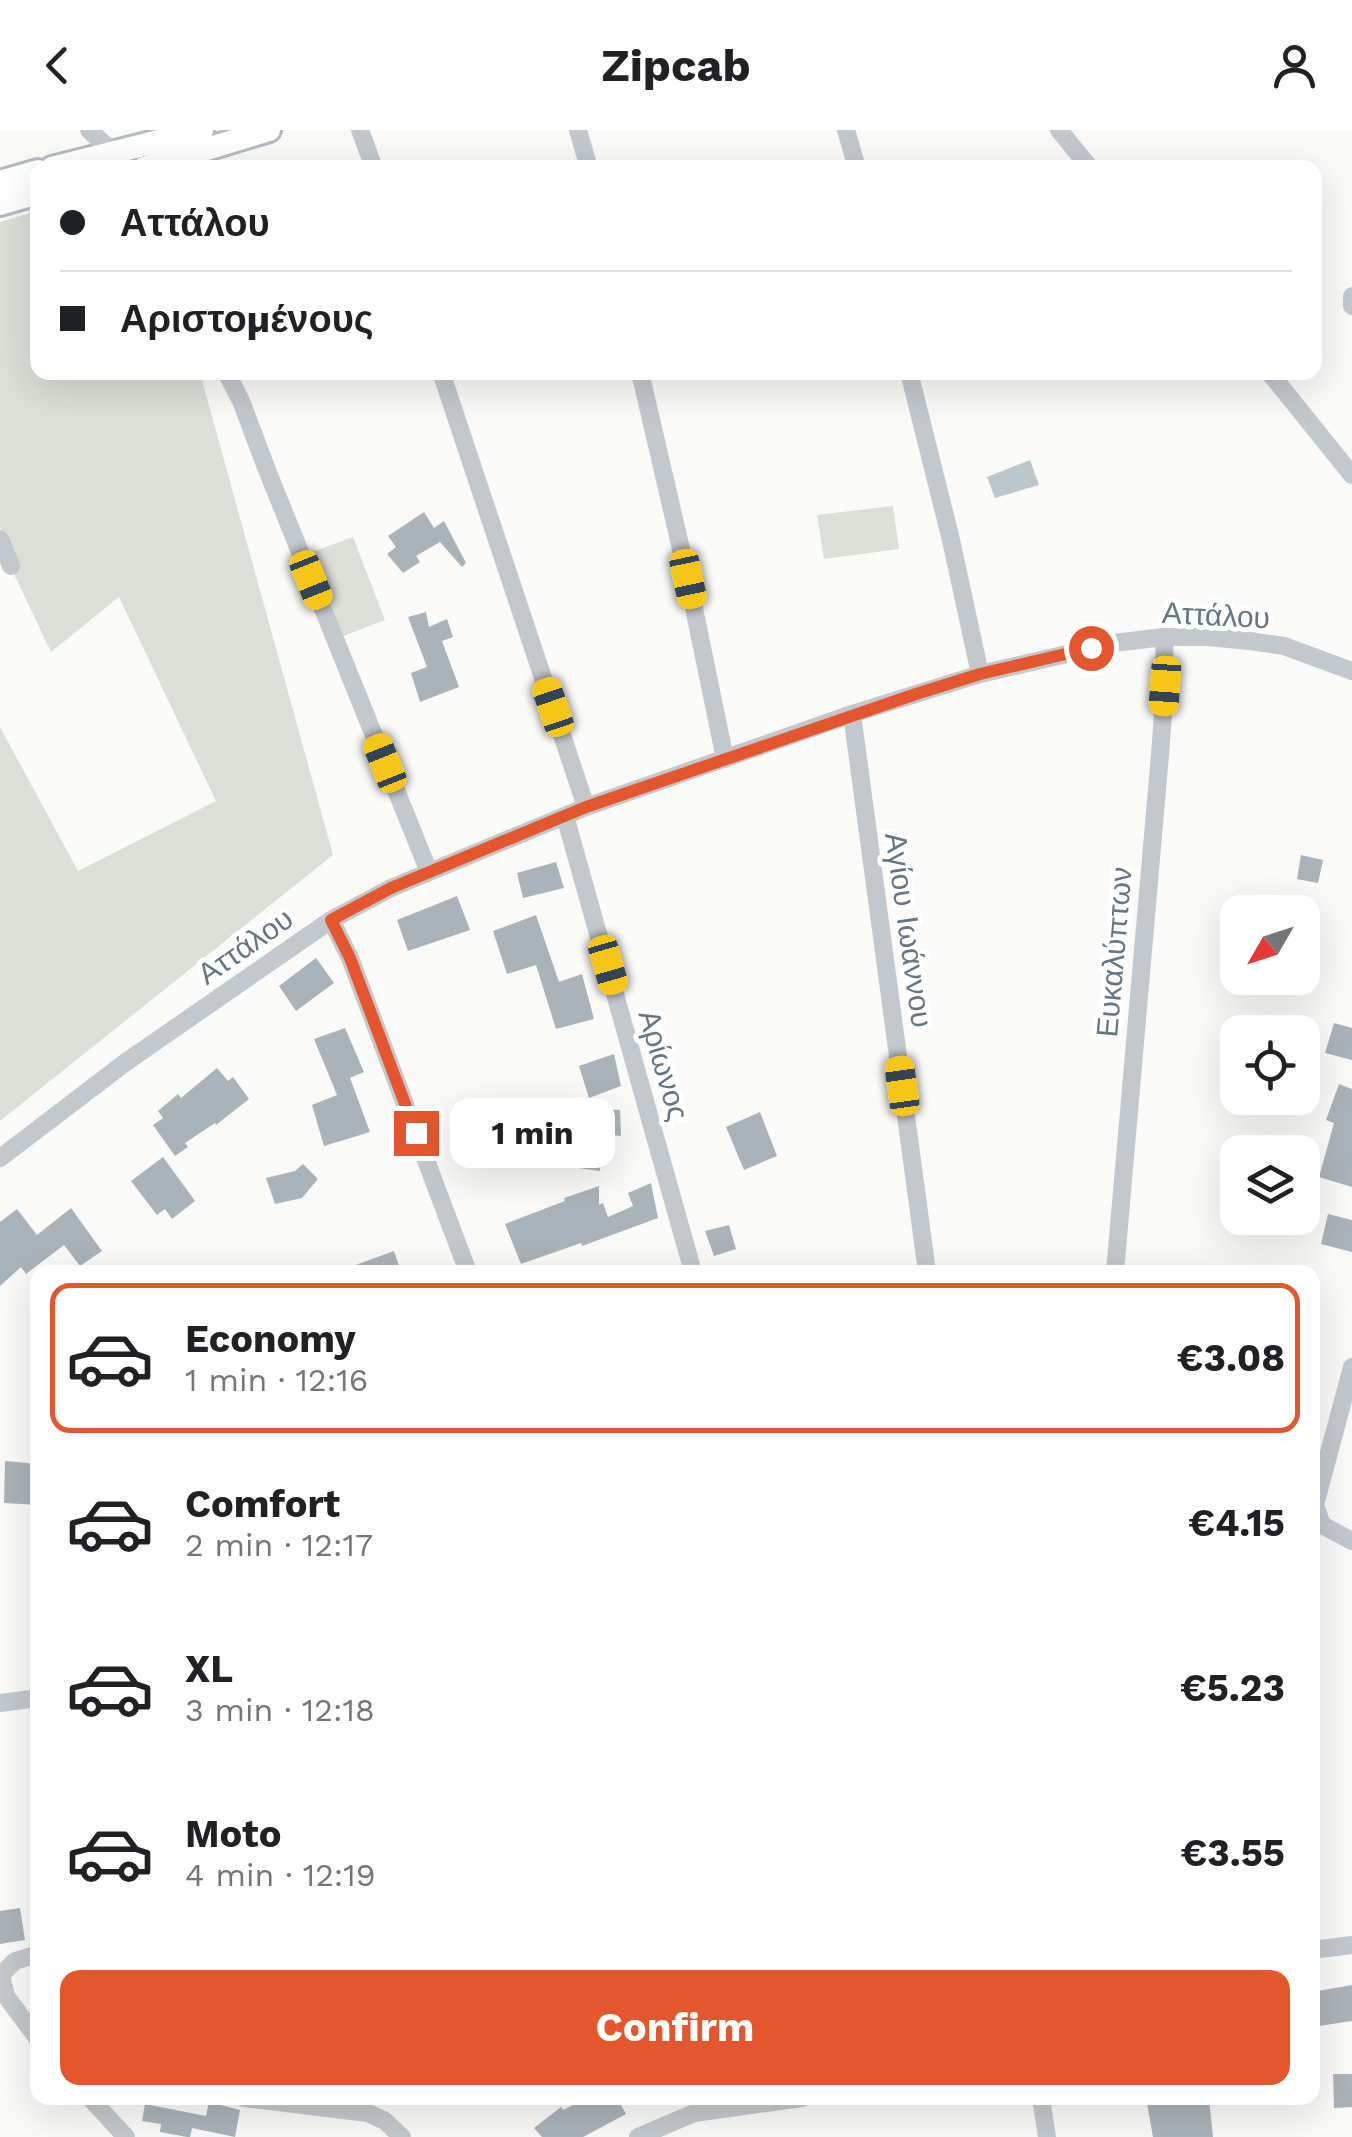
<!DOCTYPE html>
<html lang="en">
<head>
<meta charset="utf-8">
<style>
  body { margin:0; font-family:"Work Sans",sans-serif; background:#f6f6f6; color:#202124; height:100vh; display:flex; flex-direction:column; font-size:38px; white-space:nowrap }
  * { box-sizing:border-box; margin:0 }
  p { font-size:32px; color:#757577 }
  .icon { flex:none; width:55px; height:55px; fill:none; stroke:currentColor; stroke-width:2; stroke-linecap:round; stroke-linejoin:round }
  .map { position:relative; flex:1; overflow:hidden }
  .side { position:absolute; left:30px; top:1135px; width:1290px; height:840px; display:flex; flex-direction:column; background:#fff; border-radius:20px; box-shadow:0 10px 40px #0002 }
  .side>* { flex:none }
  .guide { position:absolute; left:30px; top:30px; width:1292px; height:220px; border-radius:20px; box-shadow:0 10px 40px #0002; display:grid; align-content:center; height:220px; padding:0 30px; background:#fff }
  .needle { width:65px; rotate:231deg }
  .controls { position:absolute; left:1220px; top:765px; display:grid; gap:20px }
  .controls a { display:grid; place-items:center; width:100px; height:100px; border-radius:20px; background:#fff; box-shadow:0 10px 40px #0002; font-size:50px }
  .end { position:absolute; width:45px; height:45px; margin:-22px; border:12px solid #e4572e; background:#fff; box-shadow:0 0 0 5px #fff }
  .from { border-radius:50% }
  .bubble { position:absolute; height:70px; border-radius:20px; background:#fff; box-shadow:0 10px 40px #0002; font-size:32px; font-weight:700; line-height:70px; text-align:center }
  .car { position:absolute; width:30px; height:60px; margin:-30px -15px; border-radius:12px; box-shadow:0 0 8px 2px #0007; background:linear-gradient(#f5c518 24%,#345 0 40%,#f5c518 0 76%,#345 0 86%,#f5c518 0) }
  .guide b { display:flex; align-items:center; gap:35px; height:95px; font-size:38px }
  .guide b+b { border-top:2px solid #e0e0e0 }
  .guide i { width:25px; height:25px; background:#202124 }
  ul { padding:18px 0 0; list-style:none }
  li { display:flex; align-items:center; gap:30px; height:150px; margin:0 20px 15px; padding:0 10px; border:5px solid transparent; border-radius:20px }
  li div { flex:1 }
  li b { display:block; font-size:38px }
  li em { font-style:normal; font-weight:700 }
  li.current { border-color:#e4572e }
  li>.icon { width:90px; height:90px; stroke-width:1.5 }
  .action { display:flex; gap:20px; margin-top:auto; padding:20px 30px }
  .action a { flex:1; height:115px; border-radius:20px; background:#e4572e; color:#fff; font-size:40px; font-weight:700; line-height:115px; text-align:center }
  header { display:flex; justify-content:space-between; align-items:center; height:130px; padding:0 30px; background:#fff; font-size:45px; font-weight:700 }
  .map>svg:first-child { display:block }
  .green { fill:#dadfd7 }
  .water { fill:#bbc7cb }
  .building { fill:#aab3b9 }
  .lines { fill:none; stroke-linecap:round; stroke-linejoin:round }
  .major-casing { stroke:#b5babe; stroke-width:28 }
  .minor { stroke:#c3c8cc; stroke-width:18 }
  .major { stroke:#fff; stroke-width:22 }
  .route { stroke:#e4572e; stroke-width:12 }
  .labels { text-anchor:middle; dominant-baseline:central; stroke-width:10; stroke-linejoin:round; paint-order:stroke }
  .street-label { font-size:30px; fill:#657683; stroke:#fff }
</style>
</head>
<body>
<header><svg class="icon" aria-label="back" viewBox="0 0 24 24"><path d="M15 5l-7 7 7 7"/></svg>Zipcab<svg class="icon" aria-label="person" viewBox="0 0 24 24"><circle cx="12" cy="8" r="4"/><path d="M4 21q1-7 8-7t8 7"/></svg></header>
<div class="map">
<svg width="1352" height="2007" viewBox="0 0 1352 2007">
  <rect width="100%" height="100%" fill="#fafaf8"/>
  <path class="green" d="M37 81 38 242 200 243 333 725 0 991V597L78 741 216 671 119 467 51 522 14 444 17 440 0 397V92Z
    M893 376 899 419 824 429 817 385Z
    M353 407 385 490 343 506 312 422Z"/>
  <path class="water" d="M1030 330 1039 355 995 368 987 347Z"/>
  <path class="building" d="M424 382 434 398 444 391 466 433 462 437 440 412 416 426 420 432 403 443 387 424 396 417 388 406Z
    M426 482 429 497 447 489 453 507 442 511 459 557 420 572 411 543 427 537 408 487Z
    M1301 725 1323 730 1318 753 1297 749Z
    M556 732 564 758 523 768 517 743Z
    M457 766 470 800 408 821 397 790Z
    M536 785 559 852 582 844 594 889 556 899 536 835 507 844 493 801Z
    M316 828 334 853 296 881 279 856Z
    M1334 893 1352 898V930L1325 923Z
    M345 898 364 942 350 948 370 1002 324 1016 312 975 337 965 314 909Z
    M614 924 621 956 589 968 579 936Z
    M217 938 228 951 233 947 249 969 216 995 215 993 185 1013 188 1017 175 1026 153 995 163 988 158 981 178 964 181 968Z
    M1339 954 1352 959V1057L1319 1047 1334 993 1326 990Z
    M579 978 620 980 621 1006 612 1005 611 1021 601 1020 600 1041 563 1036V1013L571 1014 572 998H578Z
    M760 982 777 1026 744 1040 726 997Z
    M163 1027 195 1071 172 1089 165 1079 157 1085 131 1051Z
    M303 1034 318 1049 302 1068 275 1074 266 1048 295 1041Z
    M651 1053 658 1088 582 1116 581 1113 521 1134 505 1094 565 1071 564 1068 599 1056V1075L603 1073 608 1087 633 1076 628 1063Z
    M71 1078 102 1121 80 1136 64 1115 26 1144 21 1137 0 1156V1092L17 1079 37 1105Z
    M1328 1084 1352 1090V1122L1321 1114Z
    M729 1095 736 1119 714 1126 705 1101Z
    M394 1121 401 1142H339V1141Z
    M5 1331 38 1334V1375L4 1373Z
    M20 1778 25 1810 0 1814V1781Z
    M1352 1855V1891L1312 1897V1862Z
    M1333 1944H1352V1977L1334 1978Z
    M587 1968H617L626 1984 583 2007H542L534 1998 561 1977 563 1980Z
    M1146 1968H1209L1213 2007H1153Z
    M209 1972 240 1980 235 2007 192 1998 190 2007H187L160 2002 161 1994 142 1991 145 1974 206 1986Z"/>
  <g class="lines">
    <g class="major-casing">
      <path id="major" d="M52 38 202 0
        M144 38 269 0
        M0 52 38 41
        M0 74 38 63"/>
    </g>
    <path class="minor" d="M89 0 113 22
      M360 0 374 38
      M578 0 589 38
      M846 0 857 38
      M1059 0 1090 38
      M1352 166V176
      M226 242 241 271 267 340 429 742
      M441 242 586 677
      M640 242 688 449 725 629
      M909 242 951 410 980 544
      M1269 242 1352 345
      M0 409 11 436
      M852 584 927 1142
      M565 686 693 1142
      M331 790 350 828 468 1142
      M0 1028 126 932 331 790 391 758 586 677 852 584 980 544 1114 513 1164 507H1207L1250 511 1284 516 1352 541
      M1115 1142 1160 625 1165 556 1164 507
      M1352 1237 1315 1375 1322 1395 1352 1411
      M0 1573 38 1568
      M1312 1820 1352 1815
      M38 1824 15 1831 1 1845 6 1866 38 1909
      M90 1968 126 2007
      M244 1968 368 1983 385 1991 402 2007
      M1041 1968 1047 2007
      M638 2007 694 1983 802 1968"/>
    <use href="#major" class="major"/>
  </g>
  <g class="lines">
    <path class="route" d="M416 1003 350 828 331 790 391 758 586 677 916 564 980 544 1091 518"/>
  </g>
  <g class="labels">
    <g class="street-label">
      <text transform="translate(1216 485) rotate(3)">Αττάλου</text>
      <text transform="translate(909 800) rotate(82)">Αγίου Ιωάννου</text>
      <text transform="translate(245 816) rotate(-35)">Αττάλου</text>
      <text transform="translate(1114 822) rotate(-85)">Ευκαλύπτων</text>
      <text transform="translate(664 935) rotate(74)">Αρίωνος</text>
    </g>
  </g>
</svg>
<div class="controls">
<a><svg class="needle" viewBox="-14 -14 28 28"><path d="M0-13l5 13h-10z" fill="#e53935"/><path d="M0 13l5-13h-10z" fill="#757577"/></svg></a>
<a><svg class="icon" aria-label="locate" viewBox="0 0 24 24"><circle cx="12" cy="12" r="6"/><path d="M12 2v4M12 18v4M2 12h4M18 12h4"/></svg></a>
<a><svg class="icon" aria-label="layers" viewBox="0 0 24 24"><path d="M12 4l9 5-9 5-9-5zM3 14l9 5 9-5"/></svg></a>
</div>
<i class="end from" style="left:1091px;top:518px"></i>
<i class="end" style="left:416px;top:1003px"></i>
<div class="bubble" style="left:450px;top:968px;width:165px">1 min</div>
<i class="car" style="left:688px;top:449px;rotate:168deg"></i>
<i class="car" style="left:311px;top:450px;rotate:158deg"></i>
<i class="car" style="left:1165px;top:556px;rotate:184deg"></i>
<i class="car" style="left:553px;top:577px;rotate:341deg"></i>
<i class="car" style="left:385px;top:633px;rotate:338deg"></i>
<i class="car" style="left:608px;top:835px;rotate:164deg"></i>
<i class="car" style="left:902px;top:956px;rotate:352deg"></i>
<div class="guide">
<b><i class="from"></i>Αττάλου</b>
<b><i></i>Αριστομένους</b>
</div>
<section class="side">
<ul>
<li class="current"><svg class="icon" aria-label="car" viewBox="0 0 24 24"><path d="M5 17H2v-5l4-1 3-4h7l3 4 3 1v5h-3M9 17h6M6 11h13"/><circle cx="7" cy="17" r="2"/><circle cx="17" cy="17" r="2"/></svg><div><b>Economy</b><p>1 min · 12:16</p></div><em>€3.08</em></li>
<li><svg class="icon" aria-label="car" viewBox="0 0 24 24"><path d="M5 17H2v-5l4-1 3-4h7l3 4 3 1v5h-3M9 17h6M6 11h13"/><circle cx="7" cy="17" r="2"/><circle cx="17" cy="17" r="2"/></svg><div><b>Comfort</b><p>2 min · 12:17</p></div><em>€4.15</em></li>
<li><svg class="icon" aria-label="car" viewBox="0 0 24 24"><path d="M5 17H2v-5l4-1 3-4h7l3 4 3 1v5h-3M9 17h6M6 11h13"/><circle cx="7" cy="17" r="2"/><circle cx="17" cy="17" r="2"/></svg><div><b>XL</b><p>3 min · 12:18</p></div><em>€5.23</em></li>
<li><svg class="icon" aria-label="car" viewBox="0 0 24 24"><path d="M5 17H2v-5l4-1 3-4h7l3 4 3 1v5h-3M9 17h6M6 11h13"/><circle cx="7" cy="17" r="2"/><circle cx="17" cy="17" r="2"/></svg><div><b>Moto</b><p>4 min · 12:19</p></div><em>€3.55</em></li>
</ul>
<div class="action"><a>Confirm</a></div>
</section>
</div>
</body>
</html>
